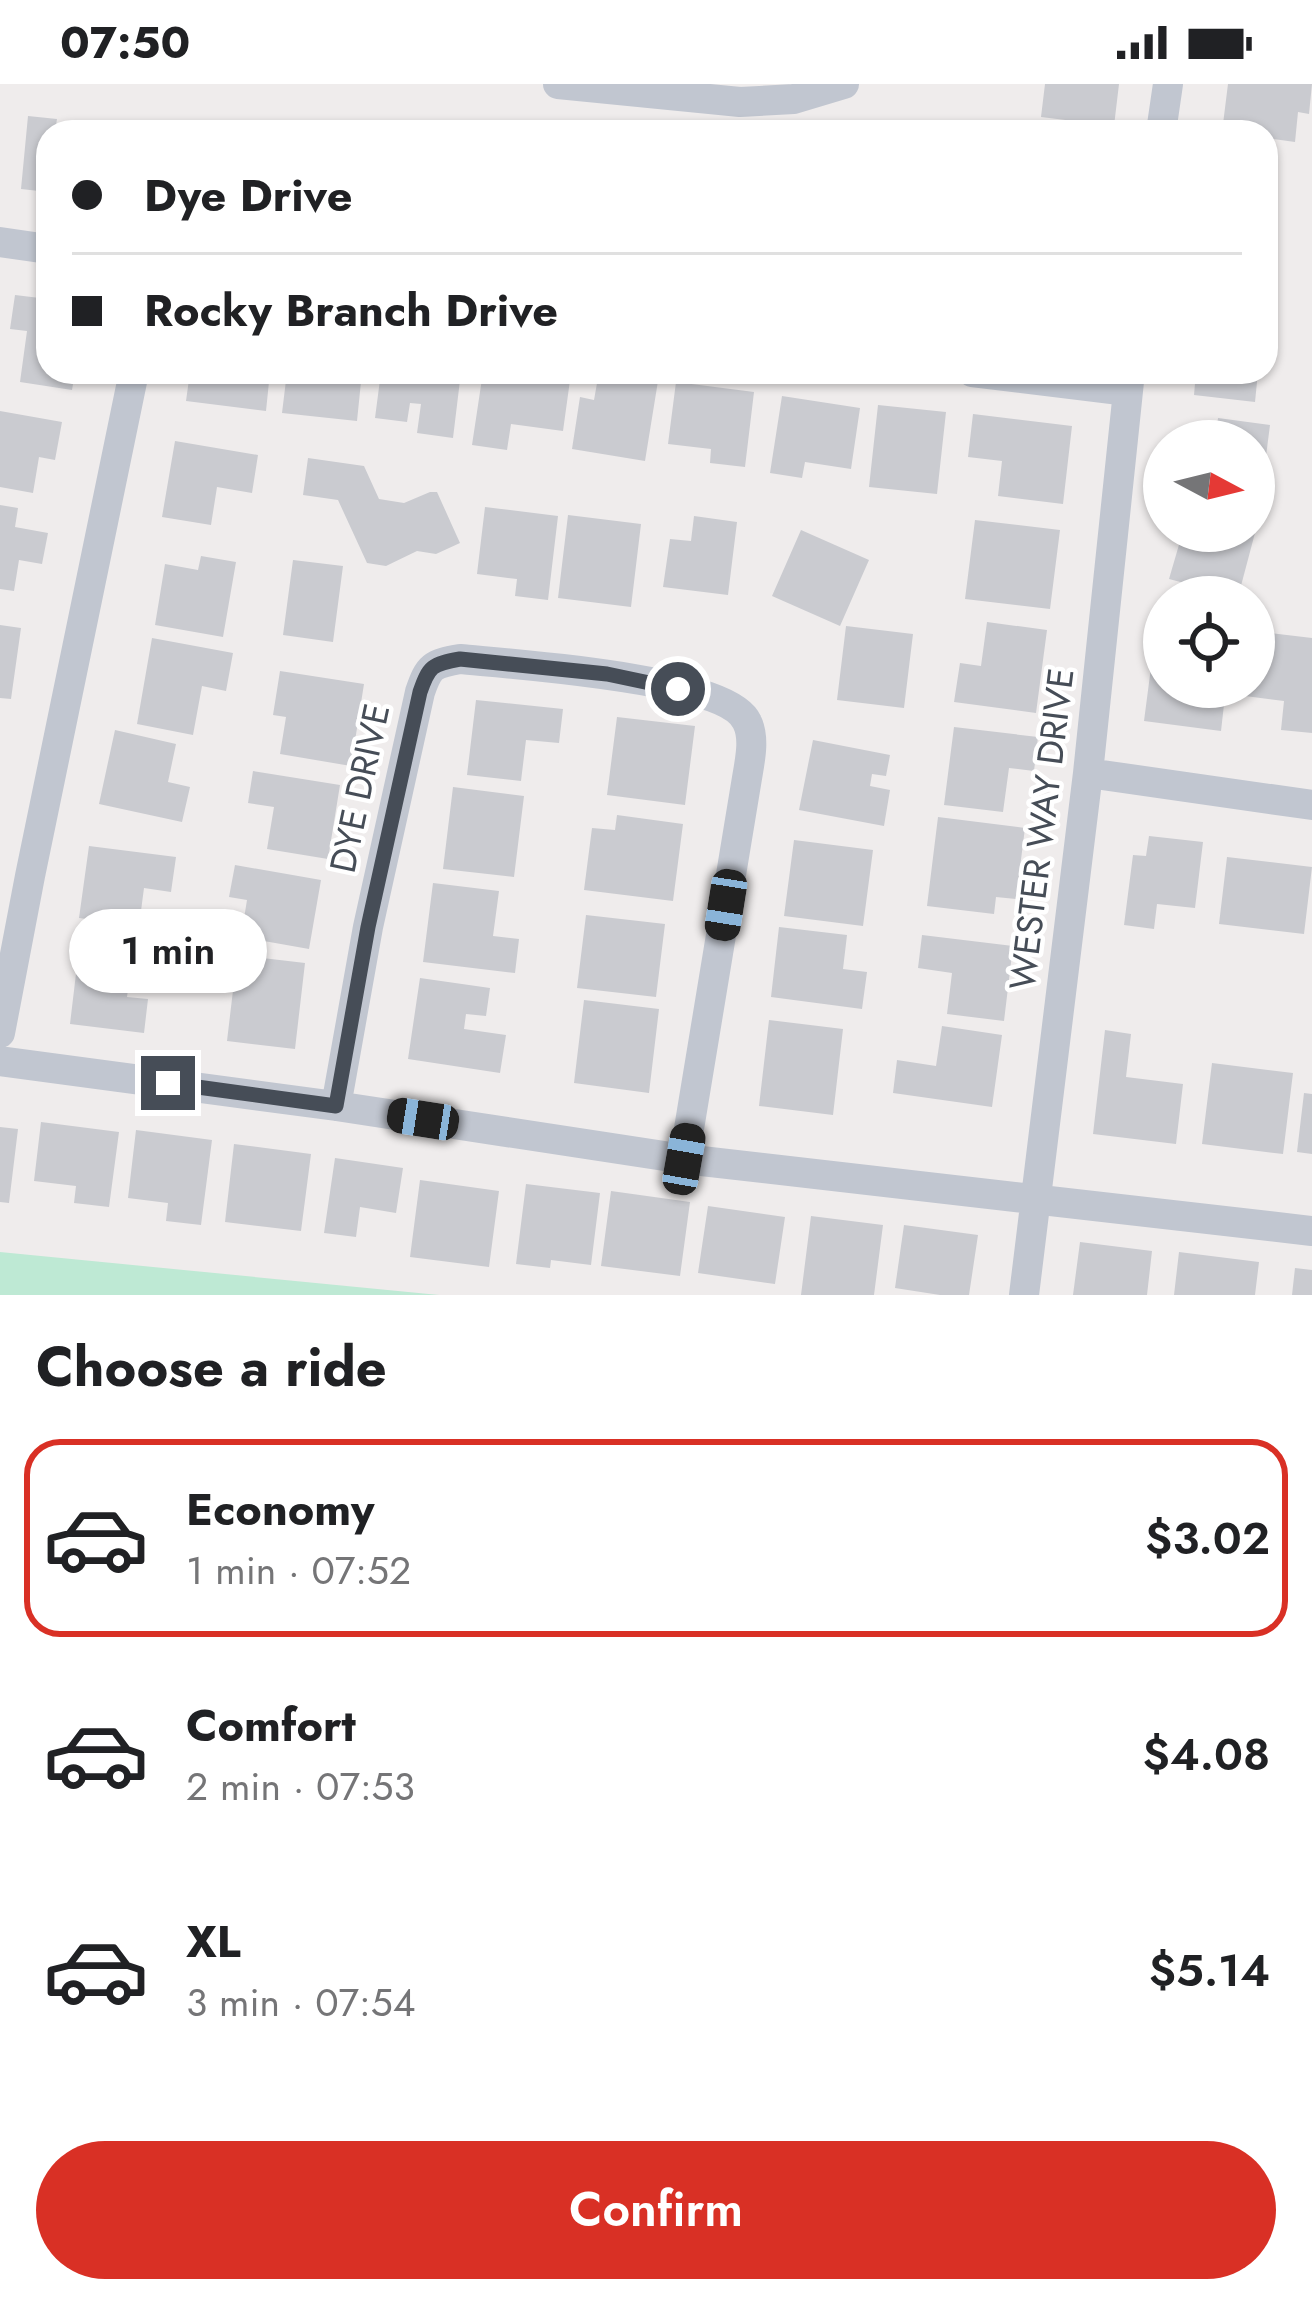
<!DOCTYPE html>
<html lang="en">
<head>
<meta charset="utf-8">
<style>
  body { margin:0; font-family:Jost,sans-serif; background:#f2f2f2; color:#202124; height:100vh; display:flex; flex-direction:column; font-size:45px; white-space:nowrap }
  * { box-sizing:border-box; margin:0 }
  p { font-size:39px; color:#757577 }
  .icon { flex:none; width:66px; height:66px; fill:none; stroke:currentColor; stroke-width:2; stroke-linecap:round; stroke-linejoin:round }
  .map { position:relative; height:1211px; overflow:hidden }
  .sheet { display:flex; flex-direction:column; background:#fff; flex:1 }
  .sheet>* { flex:none }
  .hud { position:absolute; left:36px; top:36px; width:1242px; height:264px; border-radius:36px; box-shadow:0 3px 9px #0004; display:grid; align-content:center; height:264px; padding:0 36px; background:#fff }
  .needle { width:78px; rotate:97deg }
  .fabs { position:absolute; left:1143px; top:336px; display:grid; gap:24px }
  .fabs a { display:grid; place-items:center; width:132px; height:132px; border-radius:50%; background:#fff; box-shadow:0 3px 9px #0004; font-size:60px }
  .end { position:absolute; width:54px; height:54px; margin:-27px; border:15px solid #464d57; background:#fff; box-shadow:0 0 0 6px #fff }
  .from { border-radius:50% }
  .bubble { position:absolute; height:84px; border-radius:42px; background:#fff; box-shadow:0 3px 9px #0004; font-size:39px; font-weight:600; line-height:84px; text-align:center }
  .car { position:absolute; width:36px; height:72px; margin:-36px -18px; border-radius:15px; box-shadow:0 0 9px 3px #0007; background:linear-gradient(#222 24%,#8ab4d8 0 40%,#222 0 76%,#8ab4d8 0 86%,#222 0) }
  .hud b { display:flex; align-items:center; gap:42px; height:114px; font-size:45px }
  .hud b+b { border-top:3px solid #e0e0e0 }
  .hud i { width:30px; height:30px; background:#202124 }
  ul { padding:0; list-style:none }
  li { display:flex; align-items:center; gap:36px; height:198px; margin:0 24px 18px; padding:0 12px; border:6px solid transparent; border-radius:36px }
  li div { flex:1 }
  li b { display:block; font-size:45px }
  li em { font-style:normal; font-weight:600 }
  li.on { border-color:#d93025 }
  li>.icon { width:108px; height:108px; stroke-width:1.5 }
  h2 { padding:0 36px; font-size:54px; line-height:144px }
  .primary-button { display:flex; gap:24px; margin-top:auto; padding:24px 36px }
  .primary-button a { flex:1; height:138px; border-radius:72px; background:#d93025; color:#fff; font-size:48px; font-weight:600; line-height:138px; text-align:center }
  .status { display:flex; justify-content:space-between; align-items:center; height:84px; padding:0 60px; background:#fff; direction:ltr }
  .status svg { height:33px; fill:currentColor }
  .map>svg:first-child { display:block }
  .green { fill:#bee9d4 }
  .building { fill:#cacbd0 }
  .lines { fill:none; stroke-linecap:round; stroke-linejoin:round }
  .minor { stroke:#c1c6d0; stroke-width:30 }
  .route { stroke:#464d57; stroke-width:15 }
  .labels { text-anchor:middle; dominant-baseline:central; stroke-width:9; stroke-linejoin:round; paint-order:stroke }
  .street-label { font-size:36px; fill:#464d57; stroke:#fff }
</style>
</head>
<body>
<div class="status"><b>07:50</b><svg viewBox="0 0 49 12"><path d="M0 12V9h3v3zM5 12V6h3v6zM10 12V3h3v9zM15 12V0h3v12zM26 1h20v11H26zM47 4h2v5h-2z"/></svg></div>
<div class="map">
<svg width="1312" height="1211" viewBox="0 0 1312 1211">
  <rect width="100%" height="100%" fill="#efecec"/>
  <path class="green" d="M0 1168 439 1211H0Z"/>
  <path class="building" d="M1045 0H1119L1114 42 1041 33Z
    M1228 0H1312L1309 30 1298 28 1295 58 1266 54V48H1222Z
    M28 32 57 35 55 48H48V108L21 105Z
    M15 211 48 215V288H75L72 306 20 298 27 247 10 245Z
    M190 288H270L266 327 186 317Z
    M287 288H362L357 337 282 329Z
    M381 288H461L453 354 417 349 421 320 410 319 407 338 375 334Z
    M483 288 571 289 563 347 511 340 507 366 472 361Z
    M599 288 658 297 645 377 572 365 580 313 594 316Z
    M1196 288H1258L1255 318 1194 311Z
    M676 298 754 308 745 383 710 379 711 365 668 360Z
    M782 312 860 324 851 385 805 378 802 394 770 389Z
    M878 321 946 328 937 410 869 403Z
    M0 327 62 338 55 376 39 373 33 409 0 403Z
    M973 330 1072 342 1063 420 998 412 1002 377 968 373Z
    M1218 334 1270 341 1260 419 1254 418V357H1215Z
    M175 357 258 371 252 409 217 403 211 441 162 433Z
    M308 374 364 382 379 415 404 419 430 408H437L460 459 436 470 417 467 386 482 367 479 338 416 303 411Z
    M0 421 18 424 15 443 48 449 42 480 19 476 14 507 0 505Z
    M485 423 558 432 548 516 515 512 517 495 477 490Z
    M568 431 641 440 631 523 558 514Z
    M694 432 737 438 728 511 663 503 670 455 691 457Z
    M975 436 1060 446 1050 525 965 515Z
    M801 446 869 476 840 542 772 512Z
    M1183 447 1255 449 1238 513 1169 495Z
    M201 472 236 478 223 553 155 541 165 480 198 486Z
    M293 476 343 482 333 558 283 551Z
    M987 538 1047 546 1036 629 954 618 960 579 981 582Z
    M0 541 21 544 11 615 0 614Z
    M846 542 913 550 904 624 837 616Z
    M1156 545 1164 546V603H1226L1221 647 1144 637Z
    M1254 547 1312 554V649L1281 646 1284 617 1245 612 1246 603H1254Z
    M152 554 233 569 226 607 202 602 193 651 137 640Z
    M280 587 364 600 351 682 280 670 286 633 273 631Z
    M476 616 563 625 559 659 526 656 521 697 467 691Z
    M617 633 695 642 685 721 607 711Z
    M954 643 1038 653 1034 687 1009 684 1003 728 944 721Z
    M115 646 176 660 168 698 190 703 182 738 99 720Z
    M813 656 890 671 886 692 872 690 870 702 890 706 884 742 799 726Z
    M253 687 340 701 328 775 267 765 274 723 248 719Z
    M453 703 524 712 514 793 443 785Z
    M617 731 683 740 673 817 584 806 592 744 615 746Z
    M938 733 1025 744 1016 815 996 813 994 830 927 822Z
    M1149 752 1203 758 1195 824 1157 820 1154 845 1124 841 1133 771 1146 772Z
    M794 756 873 766 863 842 784 832Z
    M89 762 176 773 171 808 144 804 139 842 79 834Z
    M1227 773 1312 783 1304 850 1219 840Z
    M235 781 321 796 309 865 241 853 247 816 229 813Z
    M433 799 499 807 493 852 519 855 515 889 423 878Z
    M586 831 665 840 656 913 577 904Z
    M779 843 847 851 843 885 867 888 862 925 771 913Z
    M81 848 145 855 141 885 131 884 127 913 148 915 144 949 70 940Z
    M922 851 1013 862 1004 937 947 930 952 889 918 884Z
    M230 870 305 879 295 965 227 957 234 898H227Z
    M420 894 490 904 486 932 466 930 464 945 506 951 500 989 408 975Z
    M584 916 659 925 649 1009 574 999Z
    M769 936 843 945 833 1031 759 1022Z
    M942 942 1002 951 992 1023 893 1009 897 976 936 982Z
    M1105 946 1131 950 1126 993 1183 1000 1176 1060 1093 1050Z
    M1212 979 1293 989 1283 1070 1202 1060Z
    M1304 1009 1312 1010V1070L1297 1068Z
    M41 1038 119 1048 109 1123 74 1119 76 1102 34 1097Z
    M0 1043 18 1045 9 1119 0 1118Z
    M136 1046 212 1056 201 1141 166 1137 168 1119 128 1114Z
    M234 1060 311 1070 301 1147 225 1138Z
    M335 1074 403 1084 396 1129 360 1123 356 1153 324 1149Z
    M420 1096 499 1107 489 1183 410 1173Z
    M526 1100 600 1109 591 1181 551 1176 550 1184 516 1180Z
    M611 1107 690 1118 680 1192 601 1182Z
    M708 1122 785 1133 775 1200 698 1189Z
    M811 1132 883 1141 874 1211H801Z
    M904 1141 978 1151 969 1211H940L895 1204Z
    M1080 1158 1152 1167 1147 1211H1073Z
    M1179 1168 1259 1178 1255 1211H1174Z
    M1295 1184 1312 1186V1211H1292Z"/>
  <g class="lines">
    <path class="minor" d="M558 0 740 18 794 15 844 0
      M1161 48 1168 0
      M0 158 48 165
      M972 288 1128 307
      M1088 689 1312 721
      M0 949 30 792 134 288
      M0 977 336 1022 684 1075 1312 1147
      M336 1022 368 843 420 608C429 582 432 580 460 575 510 580 728 594 747 638 755 654 750 676 747 694L684 1075
      M1024 1211 1088 689 1130 288"/>
  </g>
  <g class="lines">
    <path class="route" d="M168 999 336 1022 368 843 420 608C429 582 432 580 460 575L607 590 678 605"/>
  </g>
  <g class="labels">
    <g class="street-label">
      <text transform="translate(359 704) rotate(-78)">DYE DRIVE</text>
      <text transform="translate(1041 745) rotate(-83)">WESTER WAY DRIVE</text>
    </g>
  </g>
</svg>
<div class="fabs">
<a><svg class="needle" viewBox="-14 -14 28 28"><path d="M0-13l5 13h-10z" fill="#e53935"/><path d="M0 13l5-13h-10z" fill="#757577"/></svg></a>
<a><svg class="icon" aria-label="locate" viewBox="0 0 24 24"><circle cx="12" cy="12" r="6"/><path d="M12 2v4M12 18v4M2 12h4M18 12h4"/></svg></a>
</div>
<i class="end from" style="left:678px;top:605px"></i>
<i class="end" style="left:168px;top:999px"></i>
<div class="bubble" style="left:69px;top:825px;width:198px">1 min</div>
<i class="car" style="left:726px;top:821px;rotate:189deg"></i>
<i class="car" style="left:423px;top:1035px;rotate:279deg"></i>
<i class="car" style="left:684px;top:1075px;rotate:10deg"></i>
<div class="hud">
<b><i class="from"></i>Dye Drive</b>
<b><i></i>Rocky Branch Drive</b>
</div>
</div>
<section class="sheet">
<h2>Choose a ride</h2>
<ul>
<li class="on"><svg class="icon" aria-label="car" viewBox="0 0 24 24"><path d="M5 17H2v-5l4-1 3-4h7l3 4 3 1v5h-3M9 17h6M6 11h13"/><circle cx="7" cy="17" r="2"/><circle cx="17" cy="17" r="2"/></svg><div><b>Economy</b><p>1 min · 07:52</p></div><em>$3.02</em></li>
<li><svg class="icon" aria-label="car" viewBox="0 0 24 24"><path d="M5 17H2v-5l4-1 3-4h7l3 4 3 1v5h-3M9 17h6M6 11h13"/><circle cx="7" cy="17" r="2"/><circle cx="17" cy="17" r="2"/></svg><div><b>Comfort</b><p>2 min · 07:53</p></div><em>$4.08</em></li>
<li><svg class="icon" aria-label="car" viewBox="0 0 24 24"><path d="M5 17H2v-5l4-1 3-4h7l3 4 3 1v5h-3M9 17h6M6 11h13"/><circle cx="7" cy="17" r="2"/><circle cx="17" cy="17" r="2"/></svg><div><b>XL</b><p>3 min · 07:54</p></div><em>$5.14</em></li>
</ul>
<div class="primary-button"><a>Confirm</a></div>
</section>
</body>
</html>
